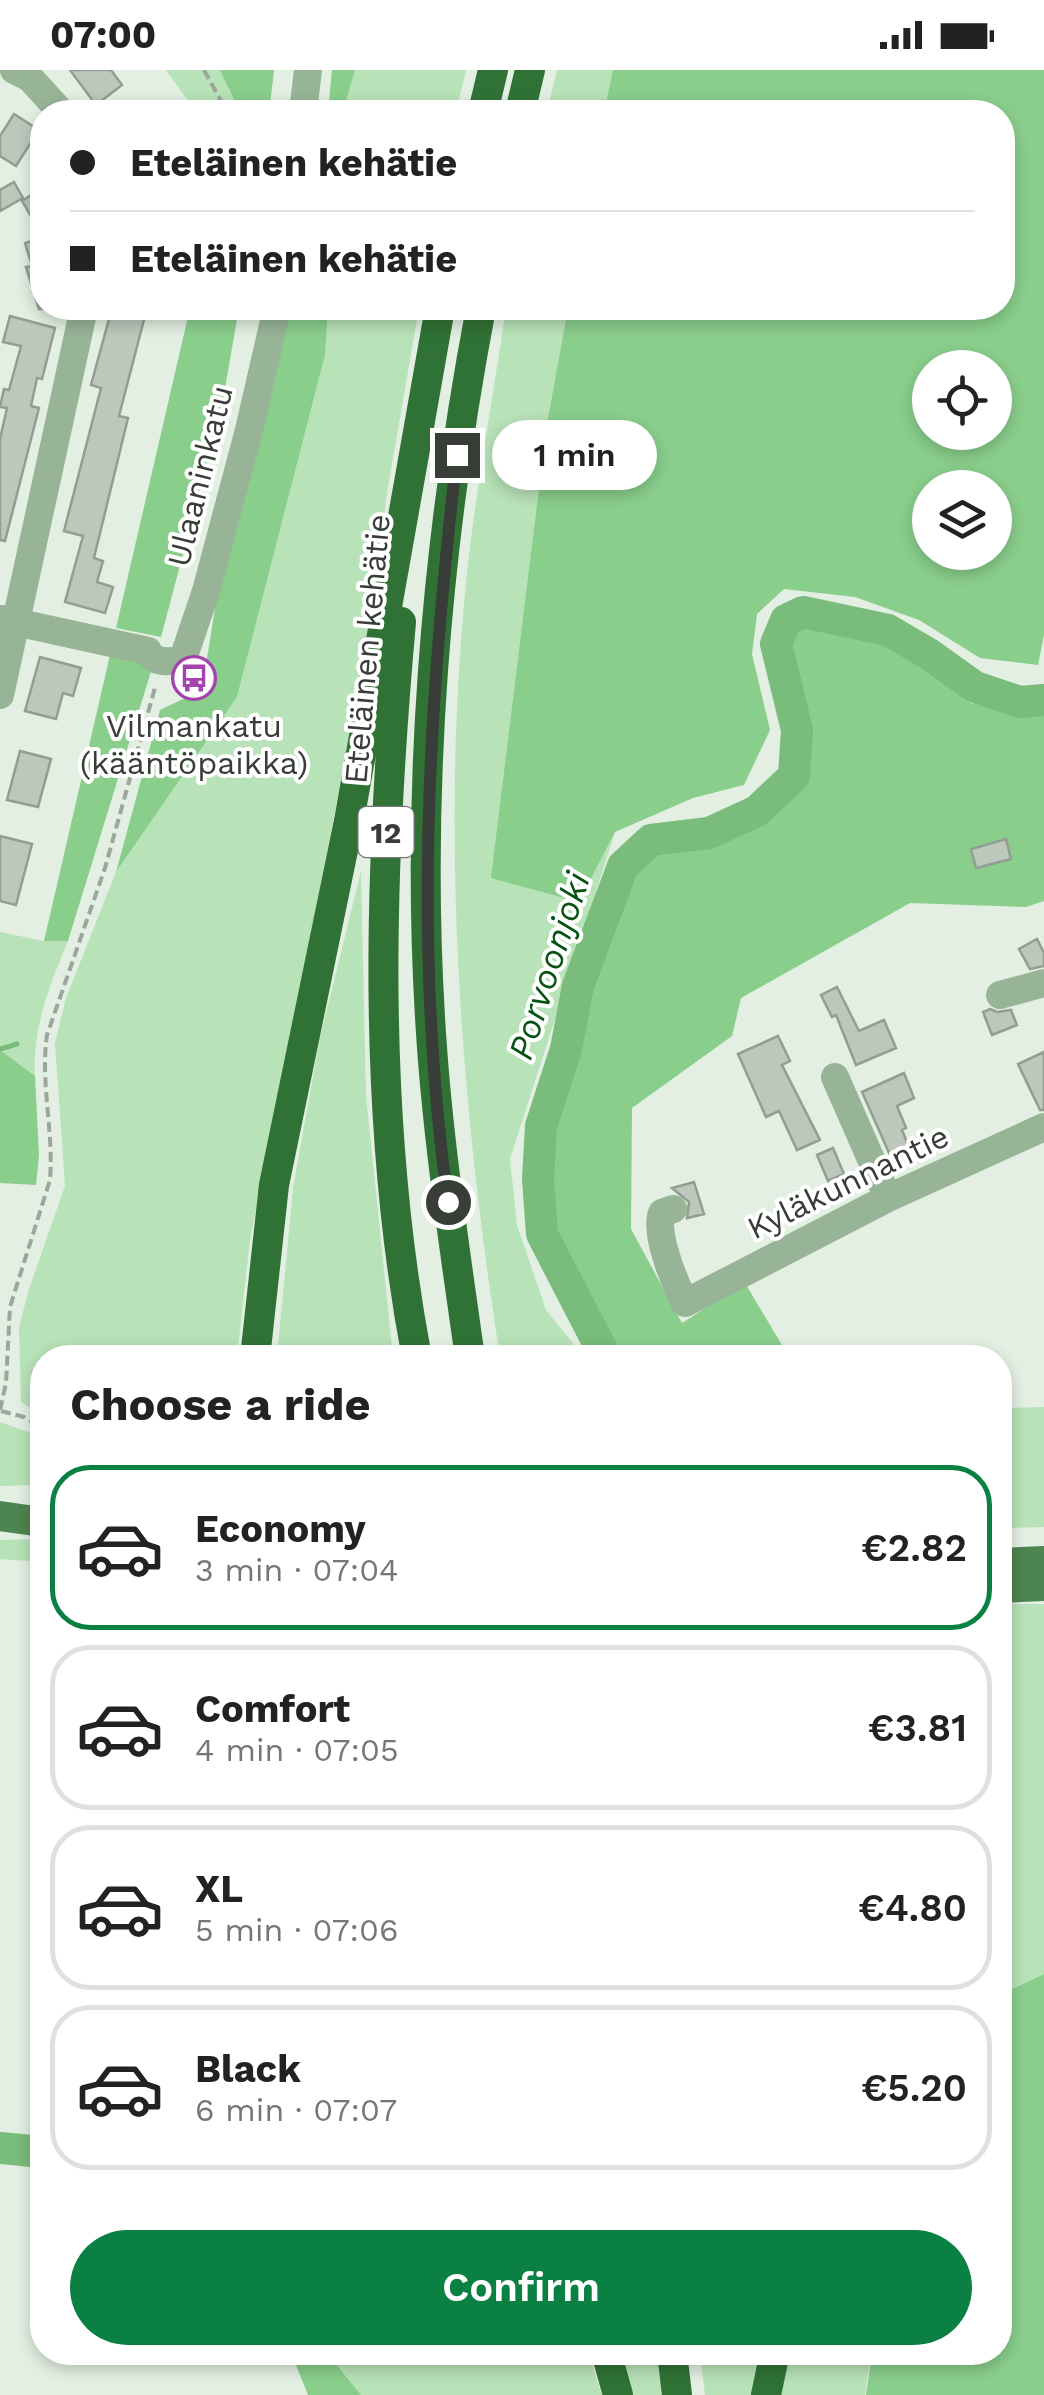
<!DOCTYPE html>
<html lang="en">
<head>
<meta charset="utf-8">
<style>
  body { margin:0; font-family:"Work Sans",sans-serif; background:#f2f2f2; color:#222; height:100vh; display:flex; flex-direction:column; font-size:38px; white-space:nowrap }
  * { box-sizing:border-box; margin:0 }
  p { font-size:32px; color:#767676 }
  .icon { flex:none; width:55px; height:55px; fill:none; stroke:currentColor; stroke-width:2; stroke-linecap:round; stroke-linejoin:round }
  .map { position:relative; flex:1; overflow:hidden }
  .details { position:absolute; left:30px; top:1275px; width:982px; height:1020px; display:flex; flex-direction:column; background:#fff; border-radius:40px; box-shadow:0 5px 15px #0003 }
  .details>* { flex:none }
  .hud { position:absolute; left:30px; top:30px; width:985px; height:220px; border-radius:40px; box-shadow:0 5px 15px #0003; display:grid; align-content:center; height:220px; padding:0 40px; background:#fff }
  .tools { position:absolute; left:912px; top:280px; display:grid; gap:20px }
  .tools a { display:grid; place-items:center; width:100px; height:100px; border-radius:50%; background:#fff; box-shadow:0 5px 15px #0003; font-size:50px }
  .end { position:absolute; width:45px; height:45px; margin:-22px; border:12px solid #383d38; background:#fff; box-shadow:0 0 0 5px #fff }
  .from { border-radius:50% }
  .bubble { position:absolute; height:70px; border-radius:35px; background:#fff; box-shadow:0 5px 15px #0003; font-size:32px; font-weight:600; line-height:70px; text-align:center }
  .hud b { display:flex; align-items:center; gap:35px; height:95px; font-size:38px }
  .hud b+b { border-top:2px solid #e0e0e0 }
  .hud i { width:25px; height:25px; background:#222 }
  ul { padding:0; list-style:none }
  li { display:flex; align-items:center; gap:30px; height:165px; margin:0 20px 15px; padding:0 20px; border:5px solid #e0e0e0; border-radius:40px }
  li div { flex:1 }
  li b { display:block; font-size:38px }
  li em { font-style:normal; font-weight:600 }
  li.current { border-color:#0b8043 }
  li>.icon { width:90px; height:90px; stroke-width:1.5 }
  h2 { padding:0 40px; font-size:45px; line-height:120px }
  .action { display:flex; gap:20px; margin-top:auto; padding:20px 40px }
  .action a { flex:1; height:115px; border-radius:60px; background:#0b8043; color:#fff; font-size:40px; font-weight:600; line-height:115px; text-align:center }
  .status { display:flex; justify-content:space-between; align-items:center; height:70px; padding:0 50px; background:#fff; direction:ltr }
  .status svg { height:28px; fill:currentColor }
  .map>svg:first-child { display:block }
  .green { fill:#b8e2b8 }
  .forest { fill:#8ace8c; fill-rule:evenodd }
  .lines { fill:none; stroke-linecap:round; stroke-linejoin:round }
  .stream { stroke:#79bc7b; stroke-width:5 }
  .river { stroke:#79bc7b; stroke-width:32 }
  .building { fill:#bcc8bc; stroke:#929e92; stroke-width:2.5 }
  .path { stroke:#9ca69c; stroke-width:4; stroke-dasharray:10 5; stroke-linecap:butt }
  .minor { stroke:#97b497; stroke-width:28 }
  .major { stroke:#4e8450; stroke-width:30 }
  .highway { stroke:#307235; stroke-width:30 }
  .route { stroke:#383d38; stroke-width:12 }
  .labels { text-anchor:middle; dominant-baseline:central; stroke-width:8; stroke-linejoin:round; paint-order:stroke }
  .shield { fill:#fff; stroke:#747774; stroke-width:2.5 }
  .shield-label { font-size:30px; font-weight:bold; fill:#383d38 }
  .street-label { font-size:32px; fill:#383d38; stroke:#fff }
  .poi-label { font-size:32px; fill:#383d38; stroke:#fff }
  .water-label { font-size:35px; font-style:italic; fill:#075314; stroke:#fff }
</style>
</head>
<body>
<div class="status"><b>07:00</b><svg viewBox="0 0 49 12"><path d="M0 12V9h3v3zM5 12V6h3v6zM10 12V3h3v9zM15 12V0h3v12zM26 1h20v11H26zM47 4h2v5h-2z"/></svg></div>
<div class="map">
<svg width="1044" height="2325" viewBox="0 0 1044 2325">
  <rect width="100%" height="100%" fill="#e2efe2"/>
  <path class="green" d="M166 0H274L269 42H196Z
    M355 0H466L456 42H343Z
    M557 0H613L604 42H547Z
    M328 238H419L387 423 366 585 250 1170 237 1287 42 1288V1346L21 1332 19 1258 28 1222 65 1116 55 973 66 928 116 802 237 627 325 285Z
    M506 238H568L547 353 492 807 579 832 615 762 510 1089 517 1155 546 1240 584 1287H500C459 1025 439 750 469 485 479 403 494 320 506 238Z
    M361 801 366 1025 393 1287H277L293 1118 320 968Z
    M0 862 44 871H68C50 915 32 957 35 1006L0 980Z
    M1044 1337V1457L1000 1458V1338Z
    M0 1352 42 1367V1415L0 1416Z
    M42 1469V1492L0 1489V1470Z
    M1013 1534H1044V1904L1010 1920 1000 1938V1537Z
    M332 2283H588L602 2325H361L334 2290Z
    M620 2283H661L664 2325H633Z
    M700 2283H765L756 2325H705Z
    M788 2283H871L865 2325H781Z"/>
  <path class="forest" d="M220 0H274L269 42H240Z
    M332 0H355L343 42H328Z
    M613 0H1044V565L1038 595 980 588 919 550 855 527 784 519 757 544 752 584 770 660 744 715 693 728 615 762 579 832 491 808 547 353 568 238H1002V42H604ZM930 298H995V362H930ZM930 418H995V482H930Z
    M190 238H239L221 341 161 567 116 558Z
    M289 238H328L325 285 237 627 116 802 160 640 202 620 220 507Z
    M806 557 889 575 922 592 970 633 1025 646 1044 645V831L1026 837 910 833 741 928 732 966 632 1038 631 1159 682 1253 745 1213 789 1287H619L601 1258 551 1152 549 1099 554 1056 576 982 586 918 633 803 660 782 712 773 759 750 801 715 808 656 786 572 795 561Z
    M110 585 153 595 68 871H44Z
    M0 980 35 1006 39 1085 36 1115 0 1113Z
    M1044 1904V2325H866L872 2283 1000 2282V1938L1010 1920Z
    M291 2283H332L334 2291 361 2325H308Z"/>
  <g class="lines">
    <path class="stream" d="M0 979 17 974"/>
    <path class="river" d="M606 1288 542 1164 538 1109 541 1056 566 979 578 916 623 796 651 770 709 763 757 741 794 706 797 660 776 574 786 550 803 542 888 560 929 584 975 617 1020 632 1044 630
      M0 2078 42 2082"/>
  </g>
  <path class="building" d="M70 0H111L122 15 96 35Z
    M14 44 39 60 16 96 0 86V66Z
    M14 112 23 128 0 141V120Z
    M42 118V165L22 131Z
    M42 168V239H39L26 197 32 196 25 173Z
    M112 238H147L119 346 128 348 94 488 103 491 97 512 113 517 105 543 65 532 83 466 64 461 101 318 91 315Z
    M10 246 55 258 42 309 37 308 31 336 39 338 5 471 0 470V369L7 338 0 337 4 319 9 320 21 276 3 272Z
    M40 587 81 598 73 626 63 623 56 649 25 641Z
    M20 681 51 689 38 737 7 730Z
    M0 766 32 774 16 835 0 831Z
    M1006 769 1011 789 976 798 971 779Z
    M1037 869 1044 883V896L1030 899 1019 879Z
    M837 917 859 961 884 950 896 978 856 995 836 945 832 947 821 925Z
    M990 939 997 942 1011 940 1017 955 992 965 983 942Z
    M778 966 790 991 782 995 820 1070 797 1080 779 1041 766 1047 738 984Z
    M1044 982V1040H1040L1018 994Z
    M904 1003 914 1028 897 1036 906 1058 902 1060 909 1077 890 1085 862 1022Z
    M833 1078 844 1104 828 1111 817 1085Z
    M694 1112 704 1144 687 1148 689 1132 672 1118Z"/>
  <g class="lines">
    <path class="path" d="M204 0 227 42
      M0 1340 6 1313 10 1237 50 1110C54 1061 40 1013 47 965L105 798 156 614
      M1 1341 24 1347 42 1358"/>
    <path class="minor" d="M14 0 30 8 61 42
      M303 42 308 0
      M1 549 148 581C154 594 171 592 183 589
      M183 589 206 521 249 360 277 238
      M0 625 84 238
      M1000 925 1044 913
      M835 1007 888 1128
      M673 1139 662 1143C654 1164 675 1213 685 1233L888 1128 1044 1057"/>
    <path class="major" d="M0 1446 42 1452
      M1000 1493 1044 1491
      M1000 1518 1044 1516"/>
    <path class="highway" d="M483 42 493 0
      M520 42 530 0
      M401 552C379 796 371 1046 417 1288
      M255 1288 274 1115 349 751 440 238
      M470 1288C455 1180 438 1072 431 963 415 723 436 474 481 238
      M606 2282 618 2325
      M672 2282 677 2325
      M766 2325 775 2282"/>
  </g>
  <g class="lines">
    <path class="route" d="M448 1132C413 883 428 634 457 385"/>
  </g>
  <defs>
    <g id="bus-ring" transform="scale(2.25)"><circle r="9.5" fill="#fff" stroke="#a443ab" stroke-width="1.5"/><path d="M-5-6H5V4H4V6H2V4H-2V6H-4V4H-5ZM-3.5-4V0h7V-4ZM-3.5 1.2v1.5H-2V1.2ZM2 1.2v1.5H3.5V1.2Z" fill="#a443ab"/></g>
  </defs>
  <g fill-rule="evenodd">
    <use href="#bus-ring" x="194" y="608"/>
  </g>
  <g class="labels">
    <rect class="shield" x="358.5" y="737" width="55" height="50" rx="8"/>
    <g class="shield-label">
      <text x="386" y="762">12</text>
    </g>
    <g class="street-label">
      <text transform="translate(200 406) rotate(-76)">Ulaaninkatu</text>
      <text transform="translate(367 579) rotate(-85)">Eteläinen kehätie</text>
      <text transform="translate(848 1112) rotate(-26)">Kyläkunnantie</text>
    </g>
    <g class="poi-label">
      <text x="194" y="656">Vilmankatu<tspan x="194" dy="37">(kääntöpaikka)</tspan></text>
    </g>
    <g class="water-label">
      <text transform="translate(549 896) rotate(-72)">Porvoonjoki</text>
    </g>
  </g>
</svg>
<div class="tools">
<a><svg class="icon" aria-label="locate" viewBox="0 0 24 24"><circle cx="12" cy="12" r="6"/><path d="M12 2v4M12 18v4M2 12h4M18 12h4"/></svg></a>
<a><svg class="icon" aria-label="layers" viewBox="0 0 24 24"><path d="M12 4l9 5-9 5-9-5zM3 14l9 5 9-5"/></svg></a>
</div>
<i class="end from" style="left:448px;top:1132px"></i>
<i class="end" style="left:457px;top:385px"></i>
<div class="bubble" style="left:492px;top:350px;width:165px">1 min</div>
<div class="hud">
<b><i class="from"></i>Eteläinen kehätie</b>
<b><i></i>Eteläinen kehätie</b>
</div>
<section class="details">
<h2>Choose a ride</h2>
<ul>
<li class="current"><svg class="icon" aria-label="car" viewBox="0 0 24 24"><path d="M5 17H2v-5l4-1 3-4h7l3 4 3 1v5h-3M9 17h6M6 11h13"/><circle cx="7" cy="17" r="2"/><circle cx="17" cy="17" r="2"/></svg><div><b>Economy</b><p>3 min · 07:04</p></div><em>€2.82</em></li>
<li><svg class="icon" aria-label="car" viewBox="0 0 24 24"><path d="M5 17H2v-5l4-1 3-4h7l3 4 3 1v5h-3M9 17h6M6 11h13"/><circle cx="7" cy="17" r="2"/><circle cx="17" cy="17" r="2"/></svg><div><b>Comfort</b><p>4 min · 07:05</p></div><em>€3.81</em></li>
<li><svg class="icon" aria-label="car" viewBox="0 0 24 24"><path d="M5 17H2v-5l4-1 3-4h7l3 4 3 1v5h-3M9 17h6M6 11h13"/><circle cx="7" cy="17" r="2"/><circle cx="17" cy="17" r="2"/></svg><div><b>XL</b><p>5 min · 07:06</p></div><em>€4.80</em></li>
<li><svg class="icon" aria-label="car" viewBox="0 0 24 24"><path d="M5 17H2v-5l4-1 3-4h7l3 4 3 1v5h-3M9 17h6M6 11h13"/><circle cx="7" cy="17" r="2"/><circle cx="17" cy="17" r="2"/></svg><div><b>Black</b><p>6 min · 07:07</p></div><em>€5.20</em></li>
</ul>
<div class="action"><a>Confirm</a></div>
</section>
</div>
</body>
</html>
